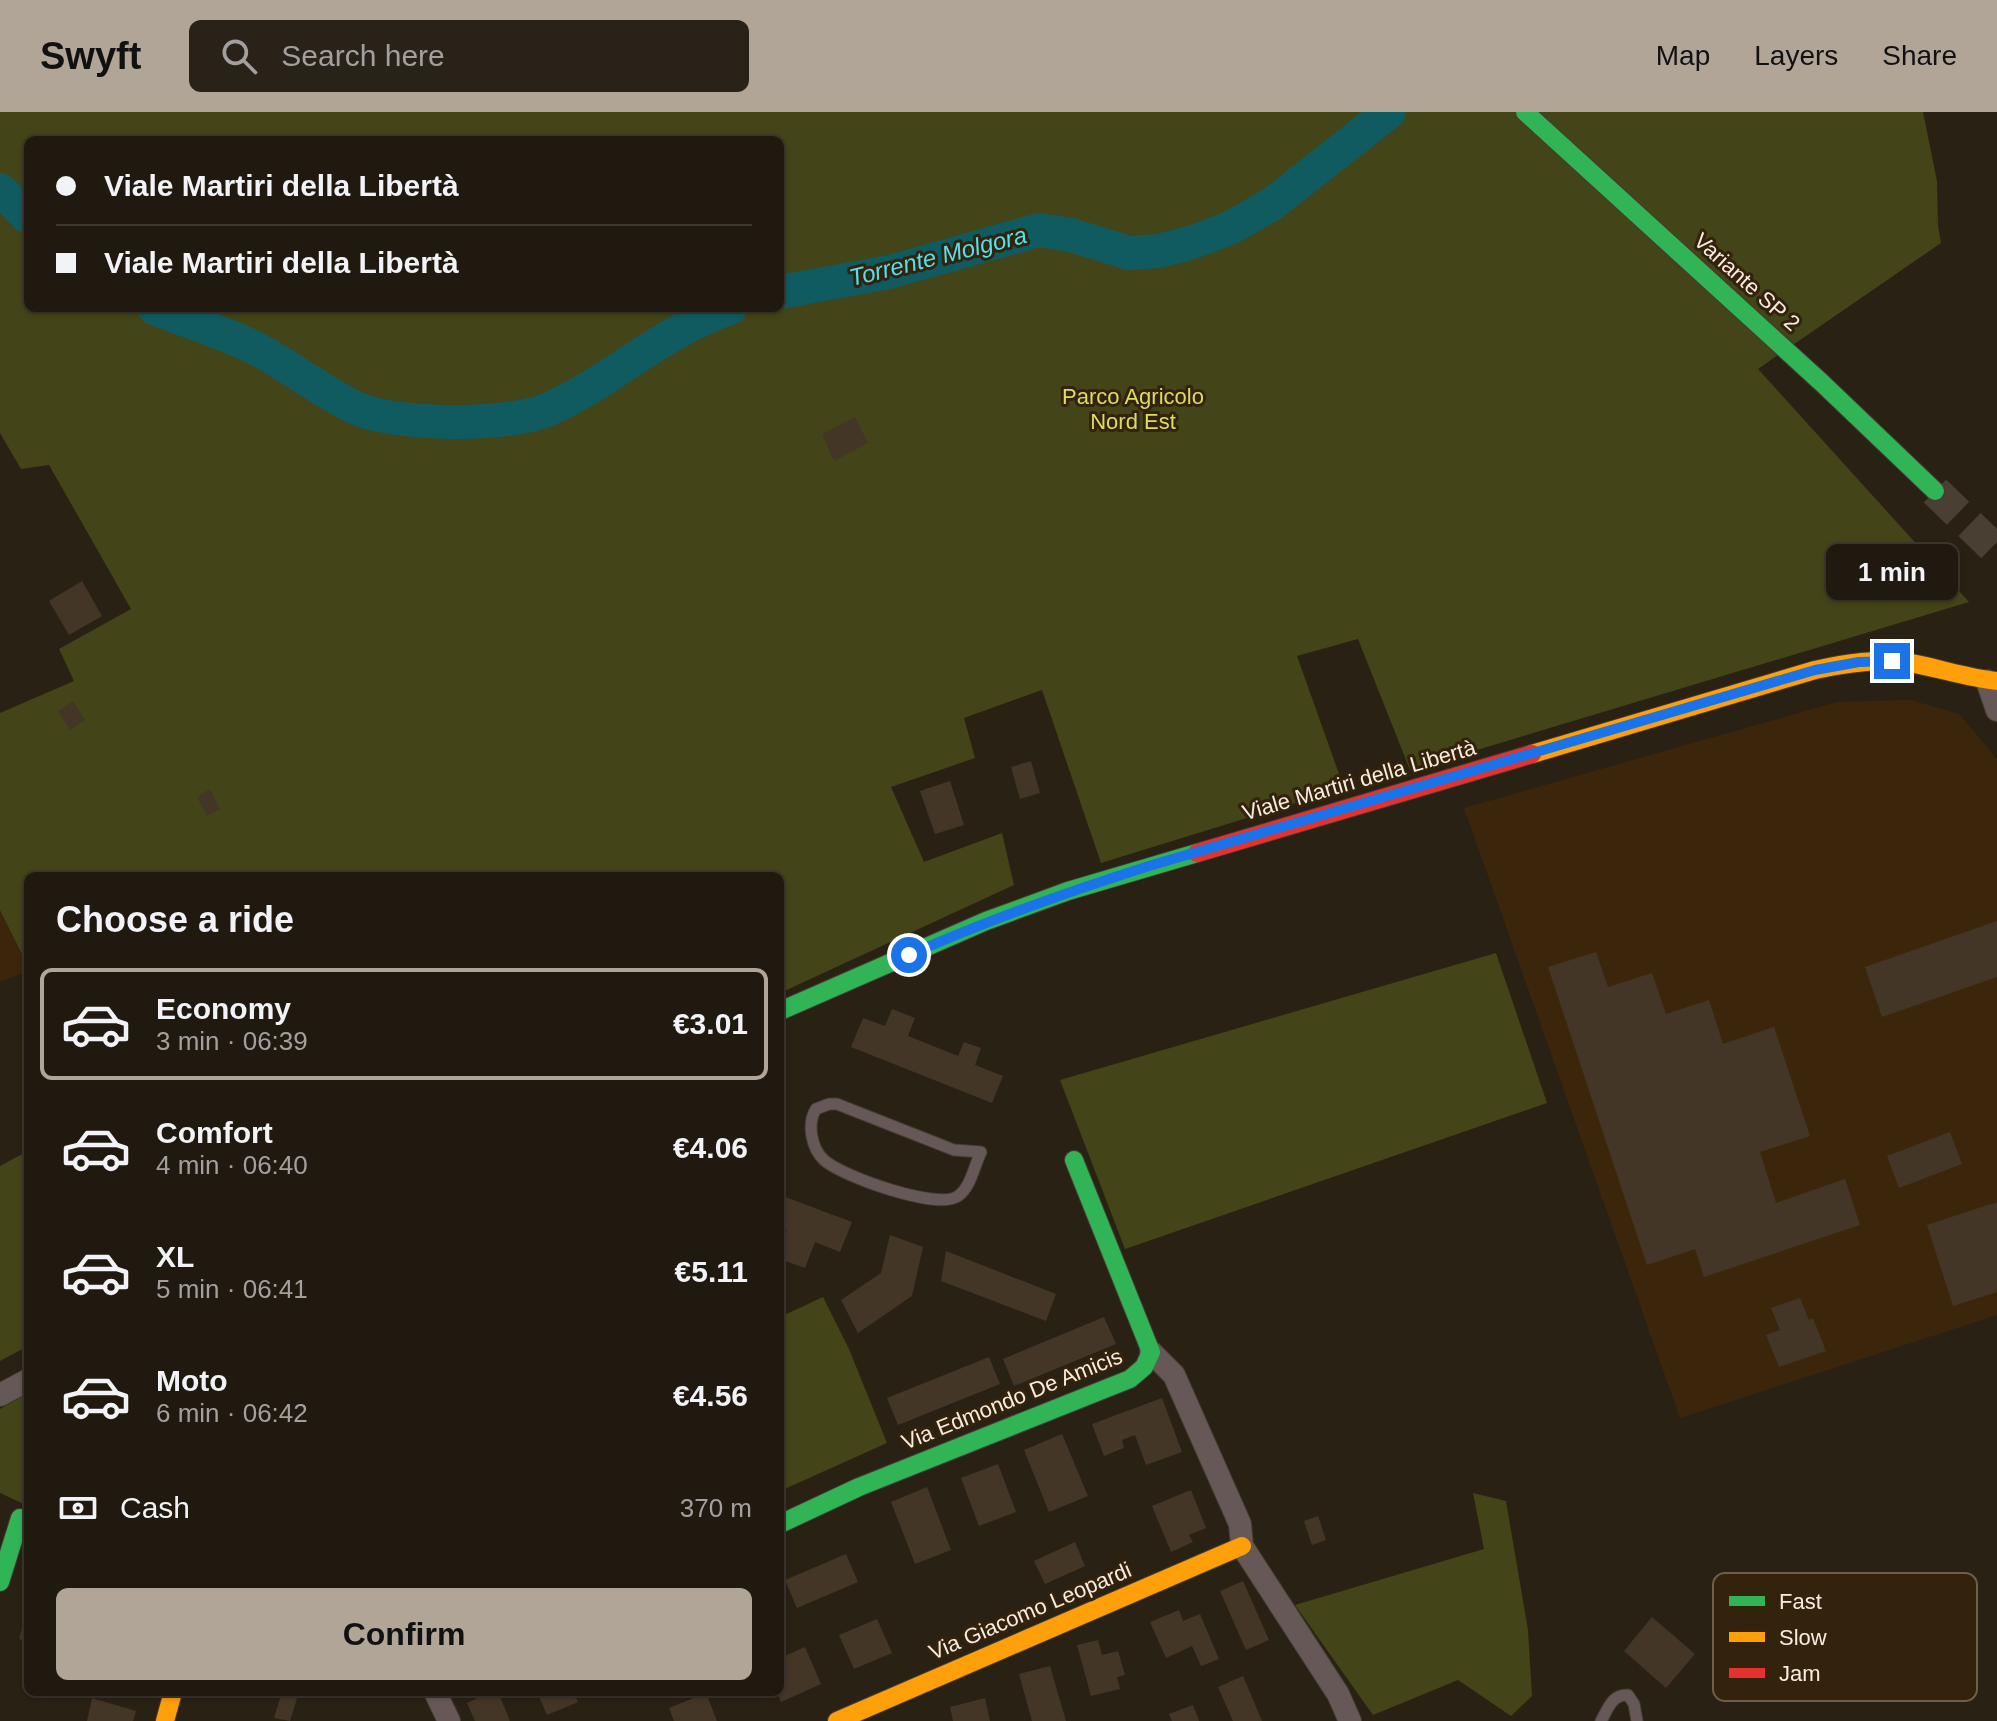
<!DOCTYPE html>
<html lang="en">
<head>
<meta charset="utf-8">
<style>
  body { margin:0; font-family:Helvetica,sans-serif; background:#282219; color:#f1f3f6; height:100vh; display:flex; flex-direction:column; font-size:30px; white-space:nowrap }
  * { box-sizing:border-box; margin:0 }
  p { font-size:26px; color:#a2a09f }
  .icon { flex:none; width:44px; height:44px; fill:none; stroke:currentColor; stroke-width:2; stroke-linecap:round; stroke-linejoin:round }
  .map { position:relative; flex:1; overflow:hidden }
  .side { position:absolute; left:24px; top:760px; width:760px; height:824px; display:flex; flex-direction:column; background:#201910; border-radius:12px; box-shadow:0 2px 6px #0004,0 0 0 2px #3d3830 }
  .side>* { flex:none }
  .banner { position:absolute; left:24px; top:24px; width:760px; height:176px; border-radius:12px; box-shadow:0 2px 6px #0004,0 0 0 2px #3d3830; display:grid; align-content:center; height:176px; padding:0 32px; background:#201910 }
  .end { position:absolute; width:36px; height:36px; margin:-18px; border:10px solid #1a73e8; background:#fff; box-shadow:0 0 0 4px #fff }
  .from { border-radius:50% }
  .bubble { position:absolute; height:56px; border-radius:12px; background:#201910; box-shadow:0 2px 6px #0004,0 0 0 2px #3d3830; font-size:26px; font-weight:700; line-height:56px; text-align:center }
  .banner b { display:flex; align-items:center; gap:28px; height:76px; font-size:30px }
  .banner b+b { border-top:2px solid #3d3830 }
  .banner i { width:20px; height:20px; background:#f1f3f6 }
  ul { padding:0; list-style:none }
  li { display:flex; align-items:center; gap:24px; height:112px; margin:0 16px 12px; padding:0 16px; border:4px solid transparent; border-radius:12px }
  li div { flex:1 }
  li b { display:block; font-size:30px }
  li em { font-style:normal; font-weight:700 }
  li.on { border-color:#b1a598 }
  li>.icon { width:72px; height:72px; stroke-width:1.5 }
  h2 { padding:0 32px; font-size:36px; line-height:96px }
  .pay { display:flex; align-items:center; gap:20px; height:88px; padding:0 32px; font-size:30px }
  .pay p { margin-inline-start:auto }
  .cta { display:flex; gap:16px; margin-top:auto; padding:16px 32px }
  .cta a { flex:1; height:92px; border-radius:12px; background:#b1a598; color:#111; font-size:32px; font-weight:700; line-height:92px; text-align:center }
  header { display:flex; align-items:center; gap:48px; box-sizing:border-box; height:112px; padding:0 40px; background:#b1a598; color:#111 }
  header strong { font-size:38px }
  nav { display:flex; gap:44px; margin-inline-start:auto; font-size:28px }
  .search { width:560px; height:72px; background:#282219; display:flex; align-items:center; gap:20px; box-sizing:border-box; padding:0 28px; border-radius:12px; color:#a2a09f; font-size:30px }
  .map>svg:first-child { display:block }
  .built { fill:#3b260b }
  .green { fill:#434417; fill-rule:evenodd }
  .lines { fill:none; stroke-linecap:round; stroke-linejoin:round }
  .river { stroke:#105b60; stroke-width:34 }
  .building { fill:#443627 }
  .secondary-tunnel { stroke:#493f33; stroke-width:32; stroke-dasharray:32 16; stroke-linecap:butt }
  .lane-casing { stroke:#453d33; stroke-width:13 }
  .street-casing { stroke:#453d33; stroke-width:24 }
  .fast-casing { stroke:#453d33; stroke-width:20 }
  .slow-casing { stroke:#453d33; stroke-width:20 }
  .jam-casing { stroke:#453d33; stroke-width:20 }
  .lane { stroke:#665856; stroke-width:11 }
  .street { stroke:#665856; stroke-width:22 }
  .fast { stroke:#30b455; stroke-width:18 }
  .slow { stroke:#ff9f0a; stroke-width:18 }
  .jam { stroke:#e5322d; stroke-width:18 }
  .route { stroke:#1a73e8; stroke-width:10 }
  .labels { text-anchor:middle; dominant-baseline:central; stroke-width:6; stroke-linejoin:round; paint-order:stroke }
  .street-label { font-size:22px; fill:#f9ecdf; stroke:#33220c }
  .park-label { font-size:22px; fill:#d9de5c; stroke:#33220c }
  .water-label { font-size:24px; font-style:italic; fill:#51e0ec; stroke:#33220c }
  .key { fill:#33220c; stroke:#6e5f4b; stroke-width:2 }
  .key-label { font-size:22px; fill:#f9ecdf }
</style>
</head>
<body>
<header>
<strong>Swyft</strong>
<div class="search"><svg class="icon" aria-label="search" viewBox="0 0 24 24"><circle cx="10" cy="10" r="6"/><path d="M15 15l6 6"/></svg>Search here</div>
<nav><a>Map</a><a>Layers</a><a>Share</a></nav>
</header>
<div class="map">
<svg width="1997" height="1609" viewBox="0 0 1997 1609">
  <rect width="100%" height="100%" fill="#2a2115"/>
  <path class="built" d="M1911 588 1959 602 1997 647V1203L1680 1306 1464 696 1837 590Z
    M0 786 28 848V859L0 870Z"/>
  <path class="green" d="M0 0H1923L1937 69 1938 114 1941 131 1758 257 1969 490 1410 658 1358 527 1297 544 1344 676 1101 751 1042 578 964 606 975 646 891 675 924 750 1002 721 1014 773 780 881V764H28V854L0 798V601L74 569 59 537 131 497 49 353 21 357 0 321ZM28 28H780V196H28Z
    M1496 841 1547 991 1125 1137 1060 968Z
    M28 1039V1234L0 1249V1054Z
    M823 1185 849 1237 887 1331 780 1379V1205Z
    M28 1281V1394L0 1381V1297Z
    M1473 1381 1506 1389 1528 1518 1532 1584 1511 1604 1458 1568 1373 1603 1295 1493 1484 1437Z"/>
  <g class="lines">
    <path class="river" d="M0 78 28 105
      M780 180 889 160 1039 118 1071 123 1129 141 1159 139 1193 130 1232 115 1272 92 1389 0
      M154 196C186 209 220 219 251 234 288 252 320 279 356 296 395 314 510 315 549 297 612 269 665 217 730 196"/>
  </g>
  <path class="building" d="M855 305 868 331 834 349 822 322Z
    M82 469 102 504 69 523 49 489Z
    M73 589 85 608 70 618 58 599Z
    M1031 649 1040 681 1020 687 1011 655Z
    M950 669 964 713 935 722 920 679Z
    M210 677 220 697 207 704 197 685Z
    M1997 809V865L1882 905 1865 855Z
    M1596 840 1608 875 1652 861 1666 902 1709 888 1723 932 1774 915 1810 1024 1760 1040 1776 1091 1845 1067 1860 1113 1704 1165 1695 1137 1647 1153 1548 855Z
    M892 897 915 906 908 924 958 944 964 930 981 936 975 953 1003 964 992 991 851 935 863 906 885 914Z
    M1950 1020 1962 1052 1899 1076 1887 1044Z
    M780 1083 852 1110 840 1140 815 1130 805 1156 780 1147V1137L787 1119 780 1117Z
    M1997 1090V1180L1953 1194 1927 1113Z
    M890 1123 923 1135 912 1184 858 1221 841 1188 881 1161Z
    M946 1139 1056 1182 1046 1209 941 1169Z
    M1800 1186 1809 1208 1813 1206 1826 1239 1779 1255 1766 1223 1780 1218 1771 1196Z
    M1104 1205 1116 1232 1014 1274 1003 1247Z
    M989 1245 1000 1272 898 1313 887 1286Z
    M1162 1286 1182 1340 1146 1353 1135 1323 1122 1328 1124 1336 1104 1344 1092 1312Z
    M1062 1322 1088 1384 1049 1400 1024 1338Z
    M998 1352 1016 1400 979 1414 961 1366Z
    M927 1375 951 1438 915 1452 891 1390Z
    M1191 1378 1206 1416 1189 1423 1193 1430 1171 1440 1152 1394Z
    M1318 1404 1326 1428 1312 1433 1304 1409Z
    M1075 1430 1085 1454 1045 1472 1034 1449Z
    M846 1442 858 1470 797 1496 785 1468Z
    M1243 1469 1269 1528 1246 1538 1220 1479Z
    M27 1498 28 1499V1530L19 1527Z
    M1179 1498 1183 1509 1200 1502 1219 1547 1201 1554 1192 1534 1166 1546 1150 1510Z
    M1652 1505 1695 1542 1666 1576 1624 1539Z
    M877 1507 892 1541 854 1557 839 1523Z
    M1098 1528 1102 1543 1118 1539 1125 1563 1117 1565 1120 1577 1091 1584 1077 1533Z
    M805 1535 821 1572 781 1590 777 1580H780V1546Z
    M1050 1554 1066 1609H1032L1019 1562Z
    M1243 1564 1262 1609H1233L1218 1575Z
    M282 1580H299L290 1609 274 1606Z
    M491 1580H498L510 1609H475L467 1591Z
    M537 1580H574L578 1590 547 1603Z
    M706 1581 717 1609H674L669 1596Z
    M92 1586 136 1599 133 1609H87Z
    M985 1586 990 1609H953L950 1595Z
    M1193 1593 1199 1609H1172L1169 1602Z"/>
  <g class="lines">
    <path class="secondary-tunnel" d="M1935 379 1997 439"/>
    <g class="lane-casing">
      <path id="lane" d="M829 992H837L954 1038 981 1040C974 1054 971 1075 958 1084 939 1099 841 1064 824 1048 811 1036 807 1011 816 997Z
        M1601 1609C1608 1597 1612 1582 1628 1583L1634 1592 1637 1609"/>
    </g>
    <g class="street-casing">
      <path id="street" d="M1987 569 1997 598
        M1151 1240 1174 1263 1240 1412 1242 1434 1338 1582 1350 1609
        M0 1283 28 1268
        M435 1580 449 1609"/>
    </g>
    <g class="fast-casing">
      <path id="fast" d="M1525 0 1822 271 1935 379
        M780 899 986 809 1068 779 1197 741
        M780 1412 859 1375 1130 1267 1144 1255 1151 1240 1074 1048
        M0 1470 20 1406"/>
    </g>
    <g class="slow-casing">
      <path id="slow" d="M1532 642 1815 558C1846 551 1878 546 1910 551 1939 556 1967 566 1997 569
        M165 1609 173 1580
        M837 1609 1242 1434"/>
    </g>
    <g class="jam-casing">
      <path id="jam" d="M1197 741 1532 642"/>
    </g>
    <use href="#lane" class="lane"/>
    <use href="#street" class="street"/>
    <use href="#fast" class="fast"/>
    <use href="#slow" class="slow"/>
    <use href="#jam" class="jam"/>
  </g>
  <g class="lines">
    <path class="route" d="M909 843C988 808 1067 780 1149 754L1815 558 1859 550 1892 549"/>
  </g>
  <g class="labels">
    <g class="street-label">
      <text transform="translate(1747 170) rotate(42)">Variante SP 2</text>
      <text transform="translate(1359 668) rotate(-16)">Viale Martiri della Libertà</text>
      <text transform="translate(1012 1287) rotate(-22)">Via Edmondo De Amicis</text>
      <text transform="translate(1030 1499) rotate(-23)">Via Giacomo Leopardi</text>
    </g>
    <g class="park-label">
      <text x="1133" y="284">Parco Agricolo<tspan x="1133" dy="25">Nord Est</tspan></text>
    </g>
    <g class="water-label">
      <text transform="translate(938 144) rotate(-14)">Torrente Molgora</text>
    </g>
  </g>
  <rect x="1713" y="1461" width="264" height="128" rx="12" class="key"/>
  <rect x="1729" y="1484" width="36" height="10" fill="#30b455"/>
  <rect x="1729" y="1520" width="36" height="10" fill="#ff9f0a"/>
  <rect x="1729" y="1556" width="36" height="10" fill="#e5322d"/>
  <g class="key-label">
    <text x="1779" y="1497">Fast</text>
    <text x="1779" y="1533">Slow</text>
    <text x="1779" y="1569">Jam</text>
  </g>
</svg>
<i class="end from" style="left:909px;top:843px"></i>
<i class="end" style="left:1892px;top:549px"></i>
<div class="bubble" style="left:1826px;top:432px;width:132px">1 min</div>
<div class="banner">
<b><i class="from"></i>Viale Martiri della Libertà</b>
<b><i></i>Viale Martiri della Libertà</b>
</div>
<section class="side">
<h2>Choose a ride</h2>
<ul>
<li class="on"><svg class="icon" aria-label="car" viewBox="0 0 24 24"><path d="M5 17H2v-5l4-1 3-4h7l3 4 3 1v5h-3M9 17h6M6 11h13"/><circle cx="7" cy="17" r="2"/><circle cx="17" cy="17" r="2"/></svg><div><b>Economy</b><p>3 min · 06:39</p></div><em>€3.01</em></li>
<li><svg class="icon" aria-label="car" viewBox="0 0 24 24"><path d="M5 17H2v-5l4-1 3-4h7l3 4 3 1v5h-3M9 17h6M6 11h13"/><circle cx="7" cy="17" r="2"/><circle cx="17" cy="17" r="2"/></svg><div><b>Comfort</b><p>4 min · 06:40</p></div><em>€4.06</em></li>
<li><svg class="icon" aria-label="car" viewBox="0 0 24 24"><path d="M5 17H2v-5l4-1 3-4h7l3 4 3 1v5h-3M9 17h6M6 11h13"/><circle cx="7" cy="17" r="2"/><circle cx="17" cy="17" r="2"/></svg><div><b>XL</b><p>5 min · 06:41</p></div><em>€5.11</em></li>
<li><svg class="icon" aria-label="car" viewBox="0 0 24 24"><path d="M5 17H2v-5l4-1 3-4h7l3 4 3 1v5h-3M9 17h6M6 11h13"/><circle cx="7" cy="17" r="2"/><circle cx="17" cy="17" r="2"/></svg><div><b>Moto</b><p>6 min · 06:42</p></div><em>€4.56</em></li>
</ul>
<div class="pay"><svg class="icon" aria-label="cash" viewBox="0 0 24 24"><path d="M3 7h18v10H3z"/><circle cx="12" cy="12" r="2"/></svg>Cash<p>370 m</p></div>
<div class="cta"><a>Confirm</a></div>
</section>
</div>
</body>
</html>
